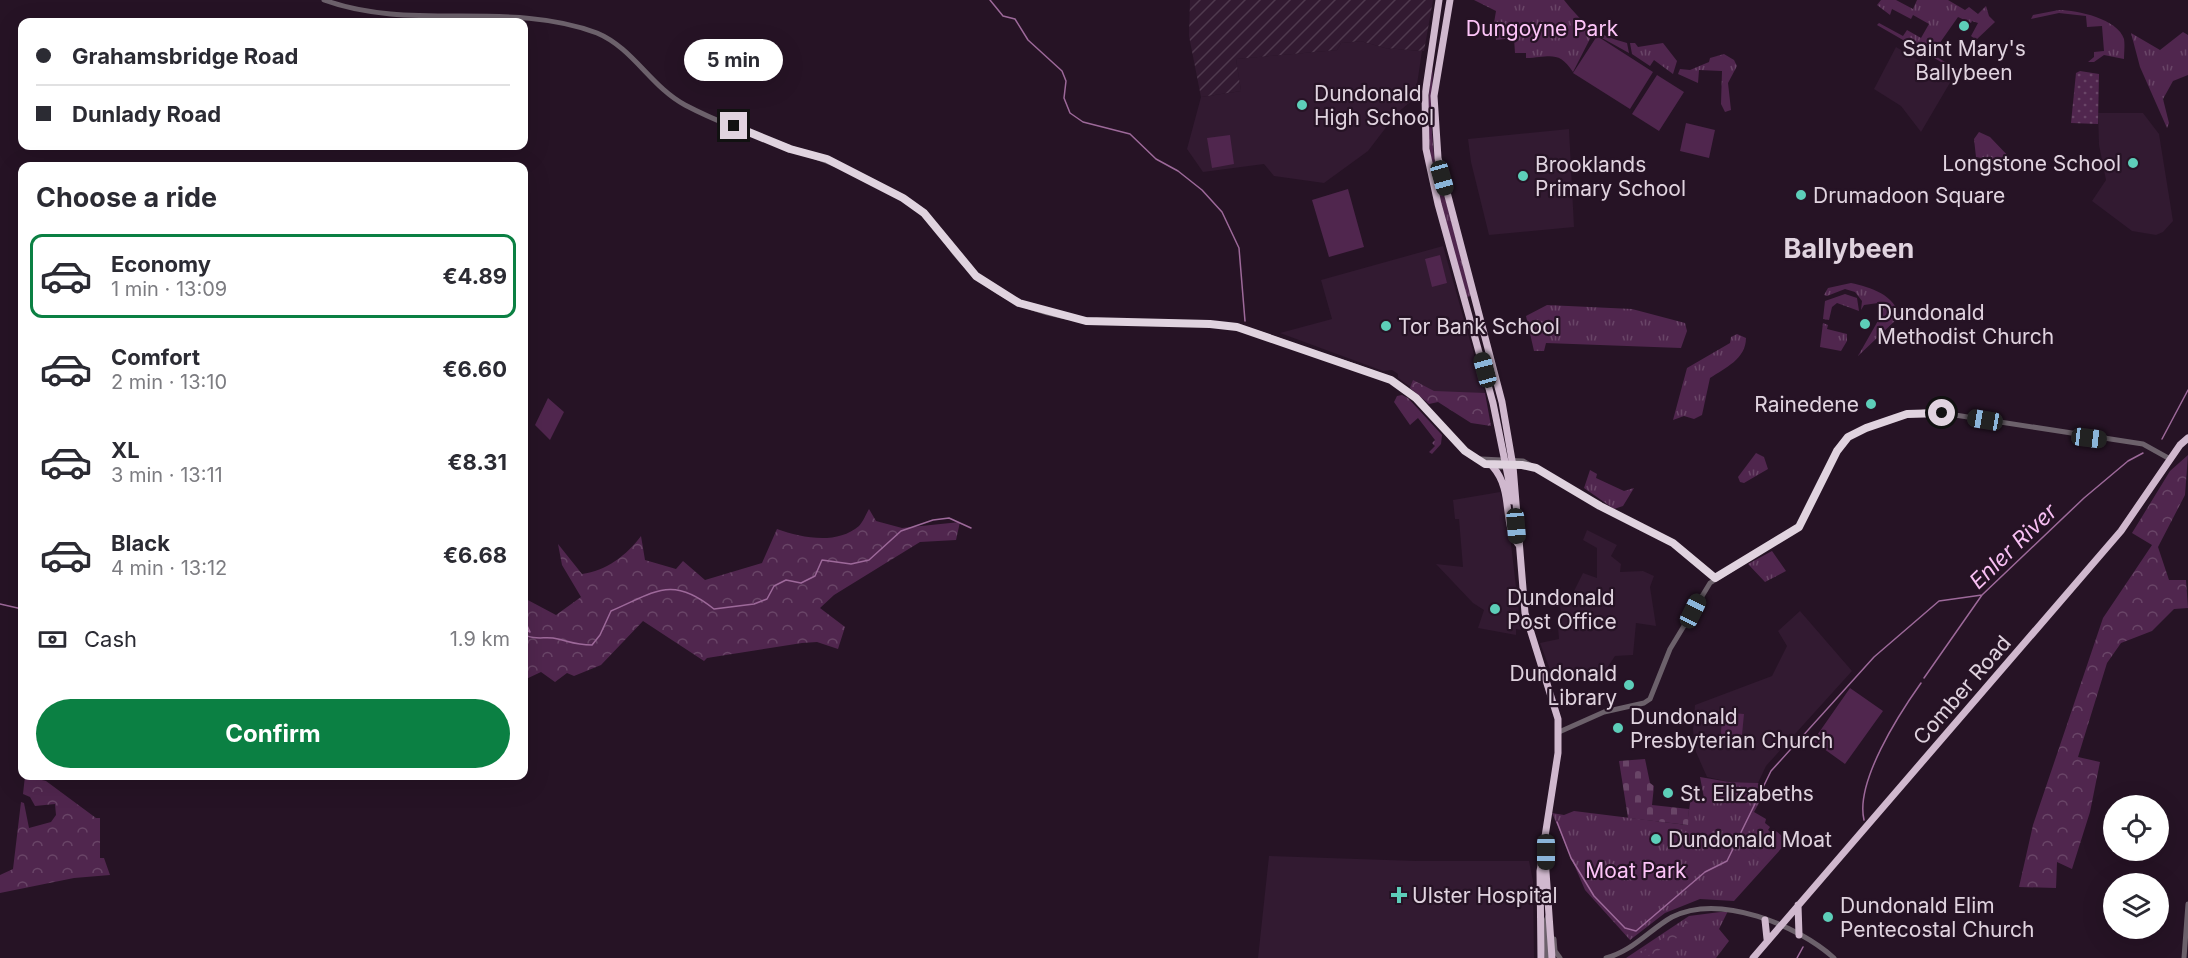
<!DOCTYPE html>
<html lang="en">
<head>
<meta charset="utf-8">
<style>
  body { margin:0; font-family:Inter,sans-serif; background:#f7f7f7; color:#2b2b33; height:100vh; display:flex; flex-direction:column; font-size:22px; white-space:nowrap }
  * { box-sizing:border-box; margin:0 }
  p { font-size:20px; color:#7c7c81 }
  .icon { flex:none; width:33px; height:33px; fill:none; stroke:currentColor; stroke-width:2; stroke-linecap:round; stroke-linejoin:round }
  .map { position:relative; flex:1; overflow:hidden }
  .details { position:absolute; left:18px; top:162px; width:510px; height:618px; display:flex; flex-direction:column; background:#fff; border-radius:12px; box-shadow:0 6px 24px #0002 }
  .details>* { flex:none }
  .guide { position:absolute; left:18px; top:18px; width:510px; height:132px; border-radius:12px; box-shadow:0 6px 24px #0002; display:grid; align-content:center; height:132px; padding:0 18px; background:#fff }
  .tools { position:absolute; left:2103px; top:795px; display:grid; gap:12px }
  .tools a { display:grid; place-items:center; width:66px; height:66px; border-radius:50%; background:#fff; box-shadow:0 6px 24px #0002; font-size:30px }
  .end { position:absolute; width:27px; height:27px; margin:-14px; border:8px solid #e0d3df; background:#111; box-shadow:0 0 0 3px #111 }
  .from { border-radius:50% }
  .bubble { position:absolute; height:42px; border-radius:21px; background:#fff; box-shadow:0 6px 24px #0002; font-size:20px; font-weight:700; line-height:42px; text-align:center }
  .car { position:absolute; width:18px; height:36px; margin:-18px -9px; border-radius:8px; box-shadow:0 0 4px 2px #0007; background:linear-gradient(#222 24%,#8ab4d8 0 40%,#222 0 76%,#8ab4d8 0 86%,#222 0) }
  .guide b { display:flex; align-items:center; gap:21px; height:57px; font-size:22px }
  .guide b+b { border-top:2px solid #e1e1e2 }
  .guide i { width:15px; height:15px; background:#2b2b33 }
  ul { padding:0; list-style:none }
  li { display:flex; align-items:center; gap:18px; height:84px; margin:0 12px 9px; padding:0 6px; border:3px solid transparent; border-radius:12px }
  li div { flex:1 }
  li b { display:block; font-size:22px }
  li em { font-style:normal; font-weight:700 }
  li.current { border-color:#0b8043 }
  li>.icon { width:54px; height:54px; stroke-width:1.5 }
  h2 { padding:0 18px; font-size:27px; line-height:72px }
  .pay { display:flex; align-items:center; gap:15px; height:66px; padding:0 18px; font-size:22px }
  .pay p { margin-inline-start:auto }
  .primary-button { display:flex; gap:12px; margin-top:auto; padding:12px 18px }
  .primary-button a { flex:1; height:69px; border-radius:36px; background:#0b8043; color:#fff; font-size:24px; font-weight:700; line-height:69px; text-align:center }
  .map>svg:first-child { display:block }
  .built { fill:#321a31 }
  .industrial { fill:url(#industrial-furrows) }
  .grass { fill:url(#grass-tufts) }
  .forest { fill:url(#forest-crowns) }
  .cemetery { fill:url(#cemetery-stones) }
  .garden { fill:url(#garden-dots) }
  .pitch { fill:#50264e }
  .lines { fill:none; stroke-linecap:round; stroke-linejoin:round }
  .stream { stroke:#9d699a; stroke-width:1.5 }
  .tertiary { stroke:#6c616b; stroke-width:5 }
  .trunk { stroke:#d0b8ce; stroke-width:7 }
  .route { stroke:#e0d3df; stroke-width:8 }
  .poi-dot { fill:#5dceb9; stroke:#261325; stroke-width:2 }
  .labels { text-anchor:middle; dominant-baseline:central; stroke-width:4.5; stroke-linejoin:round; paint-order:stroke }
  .park-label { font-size:21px; fill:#fdc4f8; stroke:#261325 }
  .poi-label { font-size:21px; fill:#e0d3df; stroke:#261325; text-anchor:start }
  .street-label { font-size:21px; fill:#e0d3df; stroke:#261325 }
  .water-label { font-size:22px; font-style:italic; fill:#f8bff3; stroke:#261325 }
  .district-label { font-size:27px; font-weight:bold; fill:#e0d3df; stroke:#261325 }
</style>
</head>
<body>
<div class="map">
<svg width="2188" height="958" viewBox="0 0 2188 958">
  <defs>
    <pattern id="industrial-furrows" width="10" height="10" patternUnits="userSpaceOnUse" patternTransform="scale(1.5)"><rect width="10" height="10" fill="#321a31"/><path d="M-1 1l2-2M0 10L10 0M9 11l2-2" fill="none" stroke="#4f3a4e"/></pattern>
    <pattern id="grass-tufts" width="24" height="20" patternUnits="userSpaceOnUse" patternTransform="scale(1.5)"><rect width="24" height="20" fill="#50264e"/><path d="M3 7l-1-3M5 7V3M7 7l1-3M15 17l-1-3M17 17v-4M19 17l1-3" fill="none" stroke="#694567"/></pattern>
    <pattern id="forest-crowns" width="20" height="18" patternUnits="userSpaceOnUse" patternTransform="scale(1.5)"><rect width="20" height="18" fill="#50264e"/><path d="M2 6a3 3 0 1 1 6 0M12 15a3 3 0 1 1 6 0" fill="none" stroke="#694567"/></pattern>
    <pattern id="cemetery-stones" width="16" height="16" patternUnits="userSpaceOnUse" patternTransform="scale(1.5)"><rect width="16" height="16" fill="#50264e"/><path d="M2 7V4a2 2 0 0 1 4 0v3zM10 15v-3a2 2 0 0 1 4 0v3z" fill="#694567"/></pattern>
    <pattern id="garden-dots" width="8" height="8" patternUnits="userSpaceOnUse" patternTransform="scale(1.5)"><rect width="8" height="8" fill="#50264e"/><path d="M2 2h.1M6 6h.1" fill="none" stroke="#694567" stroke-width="1.8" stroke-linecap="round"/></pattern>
  </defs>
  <rect width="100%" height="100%" fill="#261325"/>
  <path class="built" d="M1361 41 1385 48 1422 51 1415 98 1397 113 1368 151 1324 183 1274 176 1264 164 1203 172 1187 149 1201 97 1241 91 1236 59 1337 50 1341 43Z
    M1896 47 1942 74 1951 81 1921 132 1901 106 1874 89Z
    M2098 113H2143L2159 134 2173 221 2163 232 2156 235 2132 231 2092 201 2106 180 2099 145Z
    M1569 129 1574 227 1489 235 1471 162 1468 139Z
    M1443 246 1485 393 1423 396 1398 378V374L1392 370 1383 371 1280 333 1332 319 1321 280Z
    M1500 492 1508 518 1521 630 1516 629V635L1478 628 1484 610 1473 603 1436 564 1463 567 1459 519H1455L1453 500Z
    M1587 530 1617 545 1611 556 1621 564 1620 572 1643 571 1654 576 1650 587 1656 626 1636 623 1633 655 1615 656 1603 674 1590 675 1567 667 1552 675 1540 643 1559 639 1557 616 1561 614 1559 598 1571 597 1583 573 1597 578V548L1583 540Z
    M1800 611 1852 671 1766 766 1758 783 1729 782 1707 777 1696 752 1693 730 1695 705 1772 676 1787 646 1778 631Z
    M1269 856 1416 861H1529L1533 881 1534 958H1258Z"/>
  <path class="industrial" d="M1190 0H1433L1424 51 1385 48 1361 41 1341 43 1337 50 1236 59 1241 91 1201 97 1189 36Z"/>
  <path class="grass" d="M1474 0H1564C1585 26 1595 34 1627 43L1629 53 1593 33 1573 72C1559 50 1550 57 1526 58V53H1515L1514 38 1496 40 1494 23 1496 11Z
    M1881 0H1896L1913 9 1917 0H1948L1965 10 1969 7 1978 14 1986 6 1989 16 1995 22 1976 40 1971 36 1978 23 1972 21 1971 23 1958 17 1932 54 1958 70H1955L1877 25 1879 23 1903 36 1907 30 1921 38 1929 24 1913 15 1911 19 1892 9 1890 15 1877 5Z
    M2059 10C2077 10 2118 19 2124 39 2125 45 2124 53 2124 59L2104 55 2094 62H2088L2094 57V52L2104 51 2102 26 2087 27 2086 16 2059 13 2031 19 2033 15Z
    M2183 32 2188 35V75L2173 81 2163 99 2169 123 2167 128 2140 67 2131 33 2160 50Z
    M1630 43H1635L1638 47 1663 43 1677 61 1673 74 1654 60 1650 66 1632 54Z
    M1724 54 1734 60 1737 66 1728 83 1731 110 1725 112 1721 104 1722 71 1699 70 1698 83 1678 74 1680 69 1690 70 1709 62 1710 58Z
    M1433 68 1431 119 1434 156 1471 296 1467 297C1446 223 1416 145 1433 68Z
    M1979 132 1990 137 2011 159 2008 163 1976 157 1974 139Z
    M1851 283C1870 287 1896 295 1899 317L1858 356 1879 319 1878 303 1864 305 1861 310 1862 301 1855 292 1845 289 1827 296 1824 295 1828 288Z
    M1845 294 1857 298 1859 311 1837 303 1832 307 1829 320 1823 319 1825 301Z
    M1547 305 1632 309 1685 323 1687 331 1681 348 1546 343 1544 351H1534L1526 316Z
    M1823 323 1828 325 1827 329 1847 334V341L1841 351 1820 347Z
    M1737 334 1746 338C1746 359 1725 368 1710 378L1702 415 1694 419 1684 416 1673 420 1687 368 1730 343 1731 337Z
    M1402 395 1408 398 1442 435 1441 444 1432 454 1429 452 1435 446 1432 443 1435 440 1418 418 1410 425 1394 402 1397 396Z
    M1756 453 1764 457 1768 469 1744 483 1740 482 1738 477Z
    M1590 470 1597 474 1596 478 1624 491 1634 488 1623 506 1614 509 1584 488Z
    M1772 551 1786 571 1765 582 1748 564Z
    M1700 777 1729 782 1758 783 1767 789 1754 812 1766 819 1765 823 1770 827 1768 830 1773 834 1776 831 1788 841 1734 901 1700 899 1665 913 1630 940 1585 890 1552 813 1564 815 1574 811 1687 825 1691 796 1704 798Z
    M1728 911 1719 929 1729 941 1716 958H1626L1689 916Z"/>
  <path class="forest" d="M1413 380 1434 391 1485 393 1491 426 1471 423 1438 402 1429 404 1410 388Z
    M2188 455 2185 495 2158 547 2169 580H2186L2188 608 2174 609 2152 631 2121 643 2107 663 2078 757 2100 762 2090 812 2072 869 2057 862 2056 888 2019 887 2033 825 2103 618 2152 545 2132 533 2170 471Z
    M869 509 876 521 902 528 960 522 956 540 920 542 834 595 820 608 845 627 838 649 817 642 802 643 707 658 704 661 643 621 601 665 574 676 567 673 555 682 541 672 524 680V598L556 615 581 597 562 565 558 544 582 574C606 571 627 555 641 536L645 560 676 569 683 561 705 580 762 563 777 529C802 538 837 545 859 526 863 522 866 514 869 509Z
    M25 776 46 781 96 818H100V858H104L110 875 74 878 0 893V875L13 869 21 802 24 803 29 828 51 822 56 815 55 804 35 806 30 797 23 794Z
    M1687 922 1691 927C1673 940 1656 958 1634 958Z"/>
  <path class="cemetery" d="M1645 759 1650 783 1654 786 1652 805 1689 809 1688 825 1628 818 1619 761Z"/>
  <path class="garden" d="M2080 71 2099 74 2098 124 2071 123 2076 73Z"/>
  <path class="pitch" d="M1597 36 1653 72 1630 109 1573 73Z
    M1657 75 1684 92 1659 131 1632 114Z
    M1686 123 1715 130 1709 158 1680 151Z
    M1230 135 1234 164 1212 168 1207 138Z
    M1348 189 1364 247 1329 257 1312 200Z
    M1440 255 1447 283 1432 287 1425 259Z
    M548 398 564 412 550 440 535 425Z
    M1850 688 1883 711 1845 764 1813 741Z
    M1722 712 1744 714 1742 735 1721 734Z
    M1758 826 1781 846 1765 864 1742 844Z"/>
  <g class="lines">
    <path class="stream" d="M990 0 1003 16 1015 19 1028 40 1062 71 1066 81 1064 98 1070 113 1083 122 1130 134 1156 159 1178 171 1202 190 1222 212 1239 248 1245 321
      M2162 439 2188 390
      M0 604 22 609
      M524 619 530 632 524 629
      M524 634C532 640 543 637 553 638 569 641 574 645 592 645L600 635 611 611C654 593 671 574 714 609L754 604 767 599 774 586 786 580 801 583 815 576 822 560 851 564 869 560 901 531 933 520 949 518 971 528
      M1924 678 1982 595 2084 498 2128 461 2143 453
      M1864 820C1855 782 1899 714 1921 683
      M1557 822 1571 858 1594 896 1625 928 1636 931 1705 872 1727 861 1771 771 1874 657 1939 601 1982 595
      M1797 958 1803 947"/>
    <path class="tertiary" d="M324 0C411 32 510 0 597 33 633 48 651 87 685 105 759 144 844 157 913 205 930 216 941 235 953 251 970 273 990 289 1015 301 1081 333 1153 316 1222 325 1249 328 1274 339 1300 348 1325 357 1351 364 1376 374 1391 380 1405 388 1416 399 1436 418 1464 460 1491 466 1503 469 1518 465 1531 466
      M1481 459 1523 461 1600 506 1673 543 1715 577
      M1559 732 1604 712 1644 703 1650 699 1670 649 1710 583 1799 527 1837 451 1844 441 1858 431 1897 417 1924 412 1942 413 2143 444 2170 459
      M1554 939 1555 951 1560 958
      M1547 958 1545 923 1548 916
      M1606 958C1633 951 1649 930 1672 917 1720 893 1797 925 1834 958
      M2184 958 2188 904"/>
    <path class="trunk" d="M1439 0 1425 95 1426 149 1438 204 1493 403 1513 501
      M1450 0 1434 96 1438 158 1502 402 1513 466 1525 613 1558 719V753L1544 843 1552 958
      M1493 467C1514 491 1502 523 1518 544
      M1798 905 1799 935
      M1765 920 1767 939
      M1541 958 1540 871 1544 848
      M1753 958 2121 531 2180 445 2188 438"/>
  </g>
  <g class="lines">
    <path class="route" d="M734 126 790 149 827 159 903 198 924 213 976 276 1019 303 1086 321 1210 324 1237 327 1391 380 1416 398 1465 451 1485 464 1522 465 1536 468 1600 506 1673 543 1715 578 1799 527 1837 451 1848 437 1866 428 1907 414 1942 413"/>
  </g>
  <g class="poi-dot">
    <circle cx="1964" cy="26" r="6"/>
    <circle cx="1302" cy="105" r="6"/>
    <circle cx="2133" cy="163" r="6"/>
    <circle cx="1523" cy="176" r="6"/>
    <circle cx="1801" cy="195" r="6"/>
    <circle cx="1865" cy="324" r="6"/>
    <circle cx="1386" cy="326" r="6"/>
    <circle cx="1871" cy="404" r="6"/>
    <circle cx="1495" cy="609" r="6"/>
    <circle cx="1629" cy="685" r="6"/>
    <circle cx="1618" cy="728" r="6"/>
    <circle cx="1668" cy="793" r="6"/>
    <circle cx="1656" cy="839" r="6"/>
    <path d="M1396 886h6v6h6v6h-6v6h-6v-6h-6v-6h6z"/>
    <circle cx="1828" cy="917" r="6"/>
  </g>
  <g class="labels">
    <g class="park-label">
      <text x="1542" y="28">Dungoyne Park</text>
      <text x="1636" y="870">Moat Park</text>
    </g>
    <g class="poi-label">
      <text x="1964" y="48" text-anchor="middle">Saint Mary's<tspan x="1964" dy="24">Ballybeen</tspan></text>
      <text x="1314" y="93">Dundonald<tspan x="1314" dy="24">High School</tspan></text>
      <text x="2121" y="163" text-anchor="end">Longstone School</text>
      <text x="1535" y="164">Brooklands<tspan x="1535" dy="24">Primary School</tspan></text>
      <text x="1813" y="195">Drumadoon Square</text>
      <text x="1877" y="312">Dundonald<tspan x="1877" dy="24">Methodist Church</tspan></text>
      <text x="1398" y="326">Tor Bank School</text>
      <text x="1859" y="404" text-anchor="end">Rainedene</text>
      <text x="1507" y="597">Dundonald<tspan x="1507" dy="24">Post Office</tspan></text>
      <text x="1617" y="673" text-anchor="end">Dundonald<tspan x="1617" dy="24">Library</tspan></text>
      <text x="1630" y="716">Dundonald<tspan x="1630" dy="24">Presbyterian Church</tspan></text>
      <text x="1680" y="793">St. Elizabeths</text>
      <text x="1668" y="839">Dundonald Moat</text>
      <text x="1412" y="895">Ulster Hospital</text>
      <text x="1840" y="905">Dundonald Elim<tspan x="1840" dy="24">Pentecostal Church</tspan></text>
    </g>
    <g class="street-label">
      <text transform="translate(1962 690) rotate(-49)">Comber Road</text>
    </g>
    <g class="water-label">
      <text transform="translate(2013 546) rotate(-44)">Enler River</text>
    </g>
    <g class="district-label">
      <text x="1849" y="248">Ballybeen</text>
    </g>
  </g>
</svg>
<div class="tools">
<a><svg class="icon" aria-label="locate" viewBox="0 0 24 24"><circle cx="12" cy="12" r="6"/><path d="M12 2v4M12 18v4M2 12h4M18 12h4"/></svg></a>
<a><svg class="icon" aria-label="layers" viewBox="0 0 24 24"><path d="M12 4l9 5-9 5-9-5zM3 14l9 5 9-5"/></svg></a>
</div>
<i class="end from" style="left:1942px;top:413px"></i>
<i class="end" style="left:734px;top:126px"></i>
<div class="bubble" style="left:684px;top:39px;width:99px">5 min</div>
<i class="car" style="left:1442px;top:178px;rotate:164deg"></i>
<i class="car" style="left:1485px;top:370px;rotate:345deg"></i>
<i class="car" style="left:1985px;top:420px;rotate:280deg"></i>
<i class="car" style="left:2089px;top:438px;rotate:97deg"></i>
<i class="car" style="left:1516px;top:526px;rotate:175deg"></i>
<i class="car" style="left:1693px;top:611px;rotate:26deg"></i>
<i class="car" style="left:1546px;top:852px;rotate:180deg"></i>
<div class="guide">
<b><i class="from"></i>Grahamsbridge Road</b>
<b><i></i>Dunlady Road</b>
</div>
<section class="details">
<h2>Choose a ride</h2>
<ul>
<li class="current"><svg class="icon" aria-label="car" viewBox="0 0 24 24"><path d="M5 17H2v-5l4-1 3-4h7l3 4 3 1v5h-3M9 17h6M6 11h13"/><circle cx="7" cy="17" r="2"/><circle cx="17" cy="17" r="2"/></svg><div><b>Economy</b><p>1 min · 13:09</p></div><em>€4.89</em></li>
<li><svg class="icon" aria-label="car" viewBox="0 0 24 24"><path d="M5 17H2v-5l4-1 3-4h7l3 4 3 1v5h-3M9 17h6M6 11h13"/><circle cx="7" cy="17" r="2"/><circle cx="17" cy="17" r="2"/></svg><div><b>Comfort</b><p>2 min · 13:10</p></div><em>€6.60</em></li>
<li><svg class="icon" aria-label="car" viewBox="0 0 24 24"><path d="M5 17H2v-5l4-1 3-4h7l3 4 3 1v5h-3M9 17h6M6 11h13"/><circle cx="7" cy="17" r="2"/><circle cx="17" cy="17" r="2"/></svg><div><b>XL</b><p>3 min · 13:11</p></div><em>€8.31</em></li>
<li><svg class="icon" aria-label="car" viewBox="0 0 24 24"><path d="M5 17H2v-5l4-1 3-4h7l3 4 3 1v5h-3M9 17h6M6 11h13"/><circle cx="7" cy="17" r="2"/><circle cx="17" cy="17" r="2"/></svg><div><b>Black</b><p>4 min · 13:12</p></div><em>€6.68</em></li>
</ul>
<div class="pay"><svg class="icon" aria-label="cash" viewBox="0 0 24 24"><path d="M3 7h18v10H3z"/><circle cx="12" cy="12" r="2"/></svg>Cash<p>1.9 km</p></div>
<div class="primary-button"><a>Confirm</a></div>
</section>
</div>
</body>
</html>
